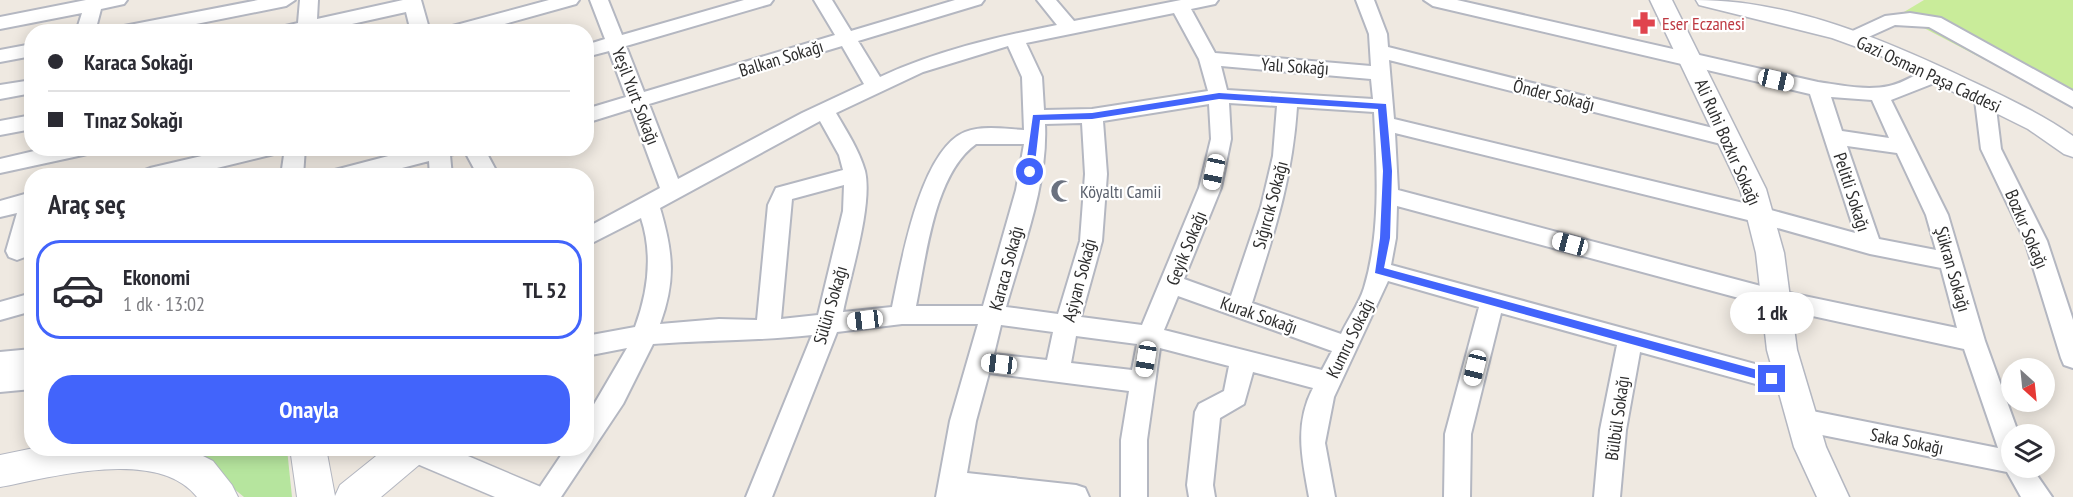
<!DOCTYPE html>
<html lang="tr">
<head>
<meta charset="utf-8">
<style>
  body { margin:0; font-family:"PT Sans Narrow",sans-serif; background:#f7f7f7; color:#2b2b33; height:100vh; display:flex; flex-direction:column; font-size:22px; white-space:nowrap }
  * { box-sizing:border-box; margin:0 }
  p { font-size:20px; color:#7c7c81 }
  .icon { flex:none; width:33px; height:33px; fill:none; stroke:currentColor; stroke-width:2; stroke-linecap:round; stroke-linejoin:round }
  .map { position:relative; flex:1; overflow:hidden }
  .details { position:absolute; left:24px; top:168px; width:570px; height:288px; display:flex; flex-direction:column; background:#fff; border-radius:24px; box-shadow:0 3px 15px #0003 }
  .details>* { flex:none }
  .top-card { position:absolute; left:24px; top:24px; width:570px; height:132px; border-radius:24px; box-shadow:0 3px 15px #0003; display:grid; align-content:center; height:132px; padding:0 24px; background:#fff }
  .needle { width:39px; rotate:153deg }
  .fabs { position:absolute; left:2001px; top:358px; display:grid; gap:12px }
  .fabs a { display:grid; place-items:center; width:54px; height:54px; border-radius:50%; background:#fff; box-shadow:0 3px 15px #0003; font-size:30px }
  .end { position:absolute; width:27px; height:27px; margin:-14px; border:8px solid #4264fb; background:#fff; box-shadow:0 0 0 3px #fff }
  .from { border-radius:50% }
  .bubble { position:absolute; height:42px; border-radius:21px; background:#fff; box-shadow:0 3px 15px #0003; font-size:20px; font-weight:600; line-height:42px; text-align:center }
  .car { position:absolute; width:18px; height:36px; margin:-18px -9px; border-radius:8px; box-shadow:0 0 4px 2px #0007; background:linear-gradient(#fff 24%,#345 0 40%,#fff 0 76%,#345 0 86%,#fff 0) }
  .top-card b { display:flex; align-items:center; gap:21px; height:57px; font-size:22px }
  .top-card b+b { border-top:2px solid #e1e1e2 }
  .top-card i { width:15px; height:15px; background:#2b2b33 }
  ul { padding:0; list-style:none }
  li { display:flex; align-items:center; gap:18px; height:99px; margin:0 12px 9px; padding:0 12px; border:3px solid #e1e1e2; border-radius:24px }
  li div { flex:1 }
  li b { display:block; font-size:22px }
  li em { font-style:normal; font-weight:600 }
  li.current { border-color:#4264fb }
  li>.icon { width:54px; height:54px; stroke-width:1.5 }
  h2 { padding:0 24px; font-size:27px; line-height:72px }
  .cta { display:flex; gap:12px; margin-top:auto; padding:12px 24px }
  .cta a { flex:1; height:69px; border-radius:24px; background:#4264fb; color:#fff; font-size:24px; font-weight:600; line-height:69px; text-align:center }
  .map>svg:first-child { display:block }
  .green { fill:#b6e59e }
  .pitch { fill:#c9ec9a }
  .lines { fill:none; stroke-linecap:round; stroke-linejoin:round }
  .minor-casing { stroke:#b4b7c1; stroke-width:4 }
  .tertiary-casing { stroke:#b4b7c1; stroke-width:3 }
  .secondary-casing { stroke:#b4b7c1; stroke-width:2 }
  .minor { fill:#fff; fill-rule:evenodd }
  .tertiary { fill:#fff; fill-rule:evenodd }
  .secondary { fill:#fff; fill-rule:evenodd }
  .route { fill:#4264fb }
  .labels { text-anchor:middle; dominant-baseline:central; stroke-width:4.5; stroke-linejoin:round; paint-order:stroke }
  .health-label { font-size:18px; fill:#be3a42; stroke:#fff; text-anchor:start }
  .street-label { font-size:18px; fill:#2e2e2e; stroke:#fff }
  .worship-label { font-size:18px; fill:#5b616d; stroke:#fff; text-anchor:start }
</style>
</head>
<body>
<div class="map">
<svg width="2073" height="497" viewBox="0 0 2073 497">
  <rect width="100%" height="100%" fill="#efe9e1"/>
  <path class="green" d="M169 448 287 449 292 497H244L217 475Z"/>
  <path class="pitch" d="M1924 0H2073V106L1899 15Z"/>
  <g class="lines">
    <g class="minor-casing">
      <path id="minor" d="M86 0H127L124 4 101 9 95 32H76L82 13 0 29V17Z
        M258 0H295L286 6 156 32H115L124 26Z
        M300 0H318L317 19 403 0H421L430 32H411L406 12 316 32H275L277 28 298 23Z
        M549 0H579L576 4 476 32H443L445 28Z
        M590 0H608L622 35 744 0H773L770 4 626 46 644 92 835 35 814 0H832L851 31 955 0H984L981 4 858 41 880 77C936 51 996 37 1057 25L1037 0H1056L1074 21 1181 0H1218L1215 4 1191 9 1215 53 1371 66 1369 34 1356 0H1374L1387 34 1388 47 1729 132 1736 134 1739 139 1736 144 1729 146 1389 60 1394 119 1760 207 1855 233 1810 94 1433 6 1424 0H1457L1818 82C1840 85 1866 91 1889 86 1906 83 1924 66 1942 70L1945 75 1942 80 1891 100 1948 215 1985 341 2019 435H2012V468H2032L2052 497H2021L2007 472 1802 431 1793 428 1789 420 1793 412 1802 409 1998 448 1964 349 1776 308 1397 206 1396 238 1391 265 1792 374 1801 377 1804 384 1801 391 1792 394 1640 352 1626 430 1620 497H1594L1600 430 1617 345 1501 313 1471 434 1470 497H1444L1445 434 1479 307 1388 281 1334 397 1325 443 1335 497H1309C1302 458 1294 425 1313 388L1253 372 1244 404 1220 418 1213 485 1215 497H1189L1187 485 1195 412 1199 404 1224 391 1229 366 1160 348 1147 440V497H1121V440L1129 391 989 373 976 421 967 473 1076 485 1085 488 1089 497H936L950 421 978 324H902L837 332 772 497H746L812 335C759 341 706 340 653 344L623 404 561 497H533L566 448H586V418L627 348 586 356V336L635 327C648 292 653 254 641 218L586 246V228L660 188 631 109 586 123V109L626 97 609 51 586 57V45L605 39ZM1174 13 1199 59 1208 91 1092 109 1044 110 1042 77 1026 43ZM842 46 864 84 802 113 678 179 649 104ZM1008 46 1022 77 1024 130C1006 129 983 125 965 132 920 150 901 264 892 307L843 312C850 276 873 205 865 171 859 150 847 132 836 113L923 72ZM1221 66 1371 79 1373 99 1227 90ZM1831 97 1872 100 1889 138 1842 131ZM1229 103 1277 106 1273 156 1261 207 1231 296 1184 279 1221 188 1231 139ZM1209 104 1211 139 1199 188 1142 325 1081 317 1102 241 1107 174 1103 121ZM1297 107 1374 112C1377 169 1381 232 1364 288 1359 304 1348 319 1341 334L1252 303C1274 233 1292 181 1297 107ZM820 121 839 155 843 170 776 188 768 205 757 320 719 319 660 324C676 280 673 252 660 208ZM1082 123 1085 174 1080 241 1058 314 1006 307C1022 249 1048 185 1045 124ZM1395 133 1760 223 1870 254 1941 268 1957 328 1776 290 1398 190ZM976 144H1024L1016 190 983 306H916C926 257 934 174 976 144ZM1847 146 1897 153 1926 215 1936 250 1879 239ZM844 185 843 211 818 315 781 319 792 199ZM1178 296 1332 351 1322 370 1164 330ZM1001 325 1053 332 1047 360 994 354ZM1076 336 1137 344 1132 370 1071 363Z
        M1910 13 1941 18 2073 91V107L1929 27 1895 25 1853 44 1844 38 1846 34 1885 16Z
        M32 44V56L0 62V50Z
        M32 80V93L0 99V85Z
        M1985 93 1992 95 1995 100 2001 149 2047 241 2073 320V368L2064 365 2061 358 2025 241 1981 149 1975 100 1978 95Z
        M32 115V129L0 135V121Z
        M47 148H93L90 153 83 155 0 173V159Z
        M236 148H280L277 153 270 155 184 176H140L142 171 150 168Z
        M285 148H305L303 176H281Z
        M419 148H460L457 153 450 155 452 176H430L429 161 371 176H329L331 171Z
        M463 148H484L499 176H478Z
        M32 192V240L25 257 17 260 9 257 6 251 17 213 0 217V201Z
        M32 293V311L0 320V302Z
        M32 349V389L0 392V352Z"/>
    </g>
    <g class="tertiary-casing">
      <path id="tertiary" d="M1650 0H1672L1766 189 1784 253 1797 350 1826 447 1849 497H1817L1794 447 1767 350 1756 253 1740 189Z
        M1696 0C1791 0 1885 40 1969 80 2005 97 2040 113 2073 136V157L2064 154 2028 129 1879 55 1832 38 1699 5Z
        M399 448H449L541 487 546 497H495L403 458Z"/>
    </g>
    <g class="secondary-casing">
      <path id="secondary" d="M34 448H187L213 461 232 485 238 497H197C158 447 53 477 0 487V455Z
        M290 448H326L335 496 340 485 386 448H431L426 459 381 497H297Z"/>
    </g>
    <use href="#minor" class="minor"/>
    <use href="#tertiary" class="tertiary"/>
    <use href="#secondary" class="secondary"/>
  </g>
  <path class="route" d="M1219 93 1386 104 1392 171 1390 238 1384 268 1772 374 1776 376V382L1772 383 1375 273 1380 238 1383 171 1378 109 1219 99 1092 119 1040 120 1034 172 1030 175 1025 172 1033 115 1092 113Z"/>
  <defs>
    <g id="pharmacy-bare" transform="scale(1.8)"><path d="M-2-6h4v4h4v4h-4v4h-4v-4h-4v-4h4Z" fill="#e0444e" stroke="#fff" stroke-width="2.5" paint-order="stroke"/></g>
    <g id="mosque-bare" transform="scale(1.8)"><path d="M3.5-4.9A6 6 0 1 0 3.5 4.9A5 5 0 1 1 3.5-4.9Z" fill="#6b7280" stroke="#fff" stroke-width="2.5" paint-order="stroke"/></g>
  </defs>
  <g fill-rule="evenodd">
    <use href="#pharmacy-bare" x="1644" y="23"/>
    <use href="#mosque-bare" x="1062" y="191"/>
  </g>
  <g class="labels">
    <g class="health-label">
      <text x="1662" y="23">Eser Eczanesi</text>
    </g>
    <g class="street-label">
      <text transform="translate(781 58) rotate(-17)">Balkan Sokağı</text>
      <text transform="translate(1295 66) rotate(4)">Yalı Sokağı</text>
      <text transform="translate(1929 74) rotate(25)">Gazi Osman Paşa Caddesi</text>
      <text transform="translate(1554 95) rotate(14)">Önder Sokağı</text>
      <text transform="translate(636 96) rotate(69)">Yeşil Yurt Sokağı</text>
      <text transform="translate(1728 142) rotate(66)">Ali Ruhi Bozkır Sokağı</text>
      <text transform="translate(1852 192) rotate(72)">Pelitli Sokağı</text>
      <text transform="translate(1270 205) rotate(-75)">Sığırcık Sokağı</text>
      <text transform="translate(2027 229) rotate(67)">Bozkır Sokağı</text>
      <text transform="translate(1186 248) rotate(-68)">Geyik Sokağı</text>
      <text transform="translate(1006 268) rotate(-75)">Karaca Sokağı</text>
      <text transform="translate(1953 269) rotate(74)">Şükran Sokağı</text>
      <text transform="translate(1079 280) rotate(-75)">Aşiyan Sokağı</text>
      <text transform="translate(830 305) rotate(-74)">Sülün Sokağı</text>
      <text transform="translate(1259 315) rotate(19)">Kurak Sokağı</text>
      <text transform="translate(1350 338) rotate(-64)">Kumru Sokağı</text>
      <text transform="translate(1617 418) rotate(-82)">Bülbül Sokağı</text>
      <text transform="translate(1907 441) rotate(11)">Saka Sokağı</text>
    </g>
    <g class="worship-label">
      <text x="1080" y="191">Köyaltı Camii</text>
    </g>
  </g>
</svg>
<div class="fabs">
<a><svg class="needle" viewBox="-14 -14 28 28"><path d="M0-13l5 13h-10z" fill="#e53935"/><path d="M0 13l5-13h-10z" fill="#7c7c81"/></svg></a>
<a><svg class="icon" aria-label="layers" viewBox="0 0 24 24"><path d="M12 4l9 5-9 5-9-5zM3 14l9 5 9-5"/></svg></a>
</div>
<i class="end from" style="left:1030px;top:172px"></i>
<i class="end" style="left:1772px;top:379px"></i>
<div class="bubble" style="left:1730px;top:292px;width:84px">1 dk</div>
<i class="car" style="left:1776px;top:80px;rotate:103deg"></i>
<i class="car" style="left:1214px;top:172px;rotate:192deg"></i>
<i class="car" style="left:1570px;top:244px;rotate:285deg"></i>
<i class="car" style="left:865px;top:320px;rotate:263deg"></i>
<i class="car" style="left:1146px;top:359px;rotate:189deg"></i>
<i class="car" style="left:999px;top:364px;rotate:277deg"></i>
<i class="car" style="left:1475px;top:368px;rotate:194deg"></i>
<div class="top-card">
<b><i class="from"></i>Karaca Sokağı</b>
<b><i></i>Tınaz Sokağı</b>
</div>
<section class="details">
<h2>Araç seç</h2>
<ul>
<li class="current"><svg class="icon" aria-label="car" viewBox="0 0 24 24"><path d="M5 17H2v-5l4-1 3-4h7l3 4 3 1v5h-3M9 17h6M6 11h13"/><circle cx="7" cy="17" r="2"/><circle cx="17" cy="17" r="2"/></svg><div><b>Ekonomi</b><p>1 dk · 13:02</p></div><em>TL 52</em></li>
</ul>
<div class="cta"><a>Onayla</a></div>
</section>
</div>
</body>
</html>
